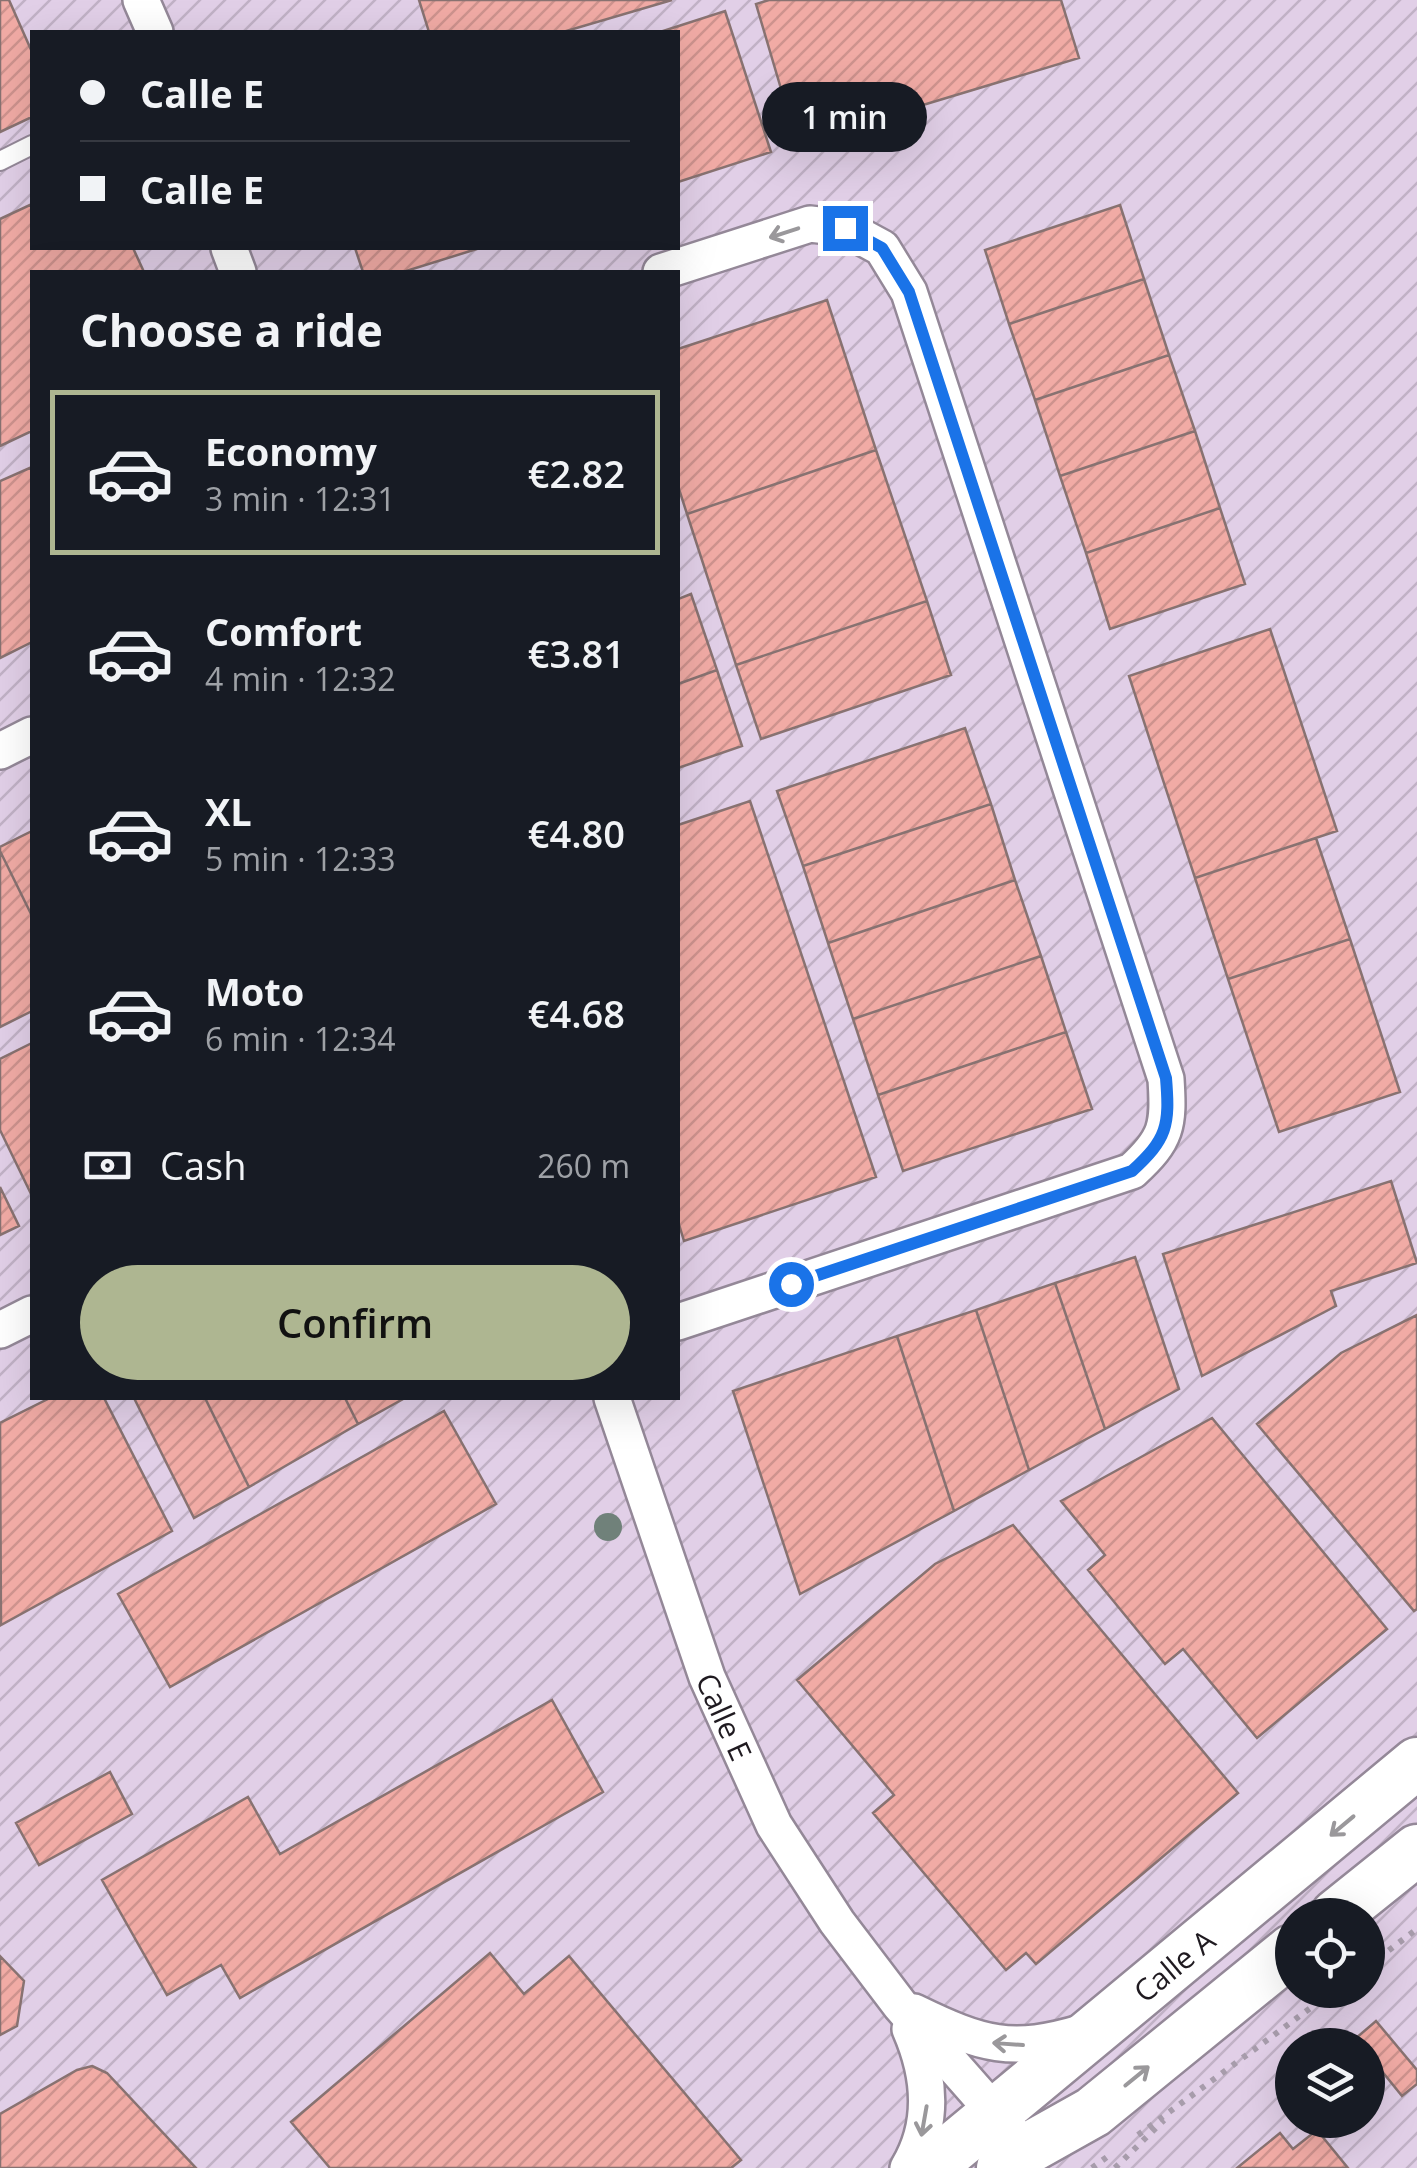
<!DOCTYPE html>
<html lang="en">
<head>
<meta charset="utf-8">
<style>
  body { margin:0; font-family:"Open Sans",sans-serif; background:#20242c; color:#f1f3f6; height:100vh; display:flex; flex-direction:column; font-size:38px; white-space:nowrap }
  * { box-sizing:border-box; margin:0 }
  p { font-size:32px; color:#9ea1a6 }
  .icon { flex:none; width:55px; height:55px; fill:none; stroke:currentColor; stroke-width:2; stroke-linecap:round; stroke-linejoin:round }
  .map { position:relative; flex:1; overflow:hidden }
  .drawer { position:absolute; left:30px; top:270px; width:650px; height:1130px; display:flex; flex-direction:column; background:#171b24; border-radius:0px; box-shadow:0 10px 40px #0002 }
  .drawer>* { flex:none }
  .guide { position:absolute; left:30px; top:30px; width:650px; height:220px; border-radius:0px; box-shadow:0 10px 40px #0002; display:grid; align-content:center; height:220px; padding:0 50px; background:#171b24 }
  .fabs { position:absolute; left:1275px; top:1898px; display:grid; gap:20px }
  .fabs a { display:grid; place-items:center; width:110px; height:110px; border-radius:50%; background:#171b24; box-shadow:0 10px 40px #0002; font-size:50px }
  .end { position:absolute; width:45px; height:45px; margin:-22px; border:12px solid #1a73e8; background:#fff; box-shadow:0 0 0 5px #fff }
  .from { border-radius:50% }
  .bubble { position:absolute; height:70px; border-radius:35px; background:#171b24; box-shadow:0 10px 40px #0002; font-size:32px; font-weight:600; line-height:70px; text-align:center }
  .guide b { display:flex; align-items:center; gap:35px; height:95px; font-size:38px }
  .guide b+b { border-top:2px solid #363941 }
  .guide i { width:25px; height:25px; background:#f1f3f6 }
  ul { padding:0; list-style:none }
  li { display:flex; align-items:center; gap:30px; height:165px; margin:0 20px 15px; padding:0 30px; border:5px solid transparent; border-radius:0px }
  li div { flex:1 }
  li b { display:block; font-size:38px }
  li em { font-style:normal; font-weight:600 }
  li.current { border-color:#aeb691 }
  li>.icon { width:90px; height:90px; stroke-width:1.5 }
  h2 { padding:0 50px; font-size:45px; line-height:120px }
  .pay { display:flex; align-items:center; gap:25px; height:110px; padding:0 50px; font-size:38px }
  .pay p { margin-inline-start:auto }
  .cta { display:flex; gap:20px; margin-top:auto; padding:20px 50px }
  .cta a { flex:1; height:115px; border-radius:60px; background:#aeb691; color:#111; font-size:40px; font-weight:600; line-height:115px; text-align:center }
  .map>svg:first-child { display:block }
  .industrial { fill:url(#industrial-furrows); fill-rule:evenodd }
  .building { fill:url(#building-hatch); stroke:#887271; stroke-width:2.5 }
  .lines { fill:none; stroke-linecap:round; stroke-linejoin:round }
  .lane-casing { stroke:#948898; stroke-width:22 }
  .street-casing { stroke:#948898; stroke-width:40 }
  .secondary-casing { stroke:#948898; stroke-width:55 }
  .path { stroke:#a79cab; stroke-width:6; stroke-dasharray:5 8; stroke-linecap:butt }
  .lane { stroke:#fff; stroke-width:18 }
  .street { stroke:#fff; stroke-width:35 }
  .secondary { stroke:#fff; stroke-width:50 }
  .tree { fill:#70817a }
  .oneway { stroke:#9a989b }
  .route { stroke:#1a73e8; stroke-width:12 }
  .labels { text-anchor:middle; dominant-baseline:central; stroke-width:10; stroke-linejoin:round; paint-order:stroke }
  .street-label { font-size:30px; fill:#1f1a20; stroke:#e8dbed }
</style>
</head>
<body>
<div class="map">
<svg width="1417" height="2168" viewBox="0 0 1417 2168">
  <defs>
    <pattern id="industrial-furrows" width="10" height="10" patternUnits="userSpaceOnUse" patternTransform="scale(2.5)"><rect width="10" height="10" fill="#e1cfe7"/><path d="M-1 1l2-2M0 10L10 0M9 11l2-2" fill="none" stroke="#c1b1c6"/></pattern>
    <pattern id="building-hatch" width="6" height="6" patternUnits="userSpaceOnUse" patternTransform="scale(2.5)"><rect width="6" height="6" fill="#f1aba5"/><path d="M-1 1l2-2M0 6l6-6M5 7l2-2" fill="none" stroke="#ce938e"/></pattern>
  </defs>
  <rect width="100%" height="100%" fill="#e8dbed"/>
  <path class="industrial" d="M0 0H1417V2168H0ZM32 32H678V248H32ZM32 272H678V1398H32ZM1292 1915H1368V1990H1292ZM1292 2045H1368V2120H1292Z"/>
  <path class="building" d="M0 0H9L32 52V117L0 132Z
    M419 0H672L563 32H429Z
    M769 0H1061L1079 58 797 143 756 4Z
    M725 11 771 152 678 182V32H660Z
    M32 204V248H133L144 272H32V431L0 446V219Z
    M1120 205 1144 279 1009 324 985 250Z
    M355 248H480L403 272H363Z
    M1144 279 1169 355 1035 400 1009 324Z
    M827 300 876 450 687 514 678 486V349Z
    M1169 355 1195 431 1060 476 1035 400Z
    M1195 431 1220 508 1086 553 1060 476Z
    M876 450 927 601 736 665 687 514Z
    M32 467V642L0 658V481Z
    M1220 508 1245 584 1110 629 1086 553Z
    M691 594 717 670 678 684V599Z
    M927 601 951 675 761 739 736 665Z
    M1270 629 1337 831 1195 878 1129 676Z
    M717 670 742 746 678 768V684Z
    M965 728 991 804 803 866 777 791Z
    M750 801 876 1177 684 1241 678 1221V825Z
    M991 804 1015 880 828 943 803 866Z
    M32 831V916L0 851V847Z
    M1316 838 1350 939 1228 979 1195 878Z
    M0 851 32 916V1011L0 1027Z
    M1015 880 1041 956 853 1019 828 943Z
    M1350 939 1400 1092 1279 1132 1228 979Z
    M1041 956 1066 1032 878 1095 853 1019Z
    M1066 1032 1092 1109 903 1171 878 1095Z
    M32 1043V1196L0 1130V1059Z
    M1391 1181 1417 1263 1331 1291 1336 1306 1202 1376 1163 1254Z
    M0 1187 19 1226 0 1235Z
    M1135 1257 1179 1389 1105 1429 1055 1283Z
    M1055 1283 1105 1429 1029 1470 976 1310Z
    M976 1310 1029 1470 954 1511 897 1336Z
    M1417 1315V1609L1414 1611 1257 1424 1341 1353Z
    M897 1336 954 1511 800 1594 733 1391Z
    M50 1398H104L172 1531 1 1625 0 1423Z
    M134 1398H205L249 1487 194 1518Z
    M205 1398H345L358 1424 249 1487Z
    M345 1398H405L358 1424Z
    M444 1411 496 1504 170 1687 118 1594Z
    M1212 1418 1387 1629 1257 1738 1183 1649 1165 1664 1088 1570 1105 1555 1061 1501Z
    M1013 1525 1238 1793 1036 1964 1026 1953 1006 1970 873 1813 894 1795 797 1680 935 1564Z
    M552 1700 603 1792 240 1998 221 1965 167 1995 102 1880 248 1797 280 1854Z
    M110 1772 132 1814 39 1865 16 1823Z
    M490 1953 524 1994 569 1956 741 2160 731 2168H330L291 2122Z
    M0 1956 24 1981 17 2026 0 2035Z
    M1376 2021 1417 2070V2084L1402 2096 1368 2054V2045H1360L1355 2039Z
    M92 2066 107 2073 196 2168H0V2114L77 2070Z
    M1317 2130 1348 2168H1237L1280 2133 1293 2149Z"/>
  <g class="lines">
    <g class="lane-casing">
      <path id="lane" d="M0 161 32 145"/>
    </g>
    <g class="street-casing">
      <g id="street">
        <path d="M141 0 155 32"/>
        <path d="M229 248 238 272"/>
        <path d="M661 272 810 224 845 228 882 248 909 292 1166 1079C1169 1126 1167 1139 1132 1171L678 1322"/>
        <path d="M0 751 32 735"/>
        <path d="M0 1330 32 1314"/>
        <path id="s1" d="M612 1398 707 1677 774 1825 837 1922 900 2005 1010 2130"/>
        <path d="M914 2012C982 2045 1011 2054 1084 2032"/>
        <path d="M908 2168C935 2123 930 2075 910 2029"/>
      </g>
    </g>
    <g class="secondary-casing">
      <g id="secondary">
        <path d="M1336 1915 1417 1850"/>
        <path id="s2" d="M929 2168 1417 1763"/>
        <path d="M1002 2168 1027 2149 1093 2112 1292 1950"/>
      </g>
    </g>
    <path class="path" d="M1368 1966 1417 1929
      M1138 2135 1335 1990
      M1092 2168 1111 2154
      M1115 2168 1164 2120"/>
    <use href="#lane" class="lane"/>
    <use href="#street" class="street"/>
    <use href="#secondary" class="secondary"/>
  </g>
  <circle class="tree" cx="608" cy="1527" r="14"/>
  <defs><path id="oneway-shaft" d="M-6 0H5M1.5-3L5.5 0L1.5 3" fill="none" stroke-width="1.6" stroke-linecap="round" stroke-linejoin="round" transform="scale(2.5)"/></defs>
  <g class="oneway">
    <use href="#oneway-shaft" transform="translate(784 233) rotate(162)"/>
    <use href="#oneway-shaft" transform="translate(1342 1826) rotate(140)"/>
    <use href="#oneway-shaft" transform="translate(1008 2044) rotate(-176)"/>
    <use href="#oneway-shaft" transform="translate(1137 2076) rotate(-39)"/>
    <use href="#oneway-shaft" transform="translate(924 2121) rotate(100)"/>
  </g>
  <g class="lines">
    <path class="route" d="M791 1284 1132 1171C1167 1139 1170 1126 1166 1078L909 292 882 248 845 228"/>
  </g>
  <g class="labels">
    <g class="street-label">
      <text stroke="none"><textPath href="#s1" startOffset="338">Calle E</textPath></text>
      <text stroke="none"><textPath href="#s2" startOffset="318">Calle A</textPath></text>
    </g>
  </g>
</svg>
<div class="fabs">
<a><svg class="icon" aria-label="locate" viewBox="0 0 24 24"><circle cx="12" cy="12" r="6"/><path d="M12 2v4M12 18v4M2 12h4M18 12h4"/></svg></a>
<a><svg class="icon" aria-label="layers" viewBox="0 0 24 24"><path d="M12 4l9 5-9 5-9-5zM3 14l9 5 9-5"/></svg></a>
</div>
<i class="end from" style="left:791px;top:1284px"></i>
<i class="end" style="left:845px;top:228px"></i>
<div class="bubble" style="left:762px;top:82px;width:165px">1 min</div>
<div class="guide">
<b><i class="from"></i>Calle E</b>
<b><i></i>Calle E</b>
</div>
<section class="drawer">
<h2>Choose a ride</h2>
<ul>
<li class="current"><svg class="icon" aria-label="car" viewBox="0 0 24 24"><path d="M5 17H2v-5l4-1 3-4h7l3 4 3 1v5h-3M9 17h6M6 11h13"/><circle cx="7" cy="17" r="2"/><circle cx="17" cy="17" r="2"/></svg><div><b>Economy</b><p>3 min · 12:31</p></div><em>€2.82</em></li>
<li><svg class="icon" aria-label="car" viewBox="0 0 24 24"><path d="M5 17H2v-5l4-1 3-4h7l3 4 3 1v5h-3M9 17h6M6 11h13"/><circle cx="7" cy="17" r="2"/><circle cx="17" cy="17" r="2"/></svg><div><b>Comfort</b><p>4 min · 12:32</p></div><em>€3.81</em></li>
<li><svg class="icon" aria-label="car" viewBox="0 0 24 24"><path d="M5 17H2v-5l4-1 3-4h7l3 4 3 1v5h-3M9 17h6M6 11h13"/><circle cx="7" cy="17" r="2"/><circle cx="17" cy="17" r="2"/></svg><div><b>XL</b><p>5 min · 12:33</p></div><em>€4.80</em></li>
<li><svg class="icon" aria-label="car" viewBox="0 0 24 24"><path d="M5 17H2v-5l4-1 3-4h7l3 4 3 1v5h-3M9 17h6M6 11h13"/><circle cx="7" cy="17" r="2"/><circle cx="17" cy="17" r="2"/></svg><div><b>Moto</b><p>6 min · 12:34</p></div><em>€4.68</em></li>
</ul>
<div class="pay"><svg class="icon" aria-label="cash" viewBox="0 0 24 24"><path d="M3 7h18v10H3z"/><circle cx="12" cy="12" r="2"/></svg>Cash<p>260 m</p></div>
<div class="cta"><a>Confirm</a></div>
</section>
</div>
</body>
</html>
